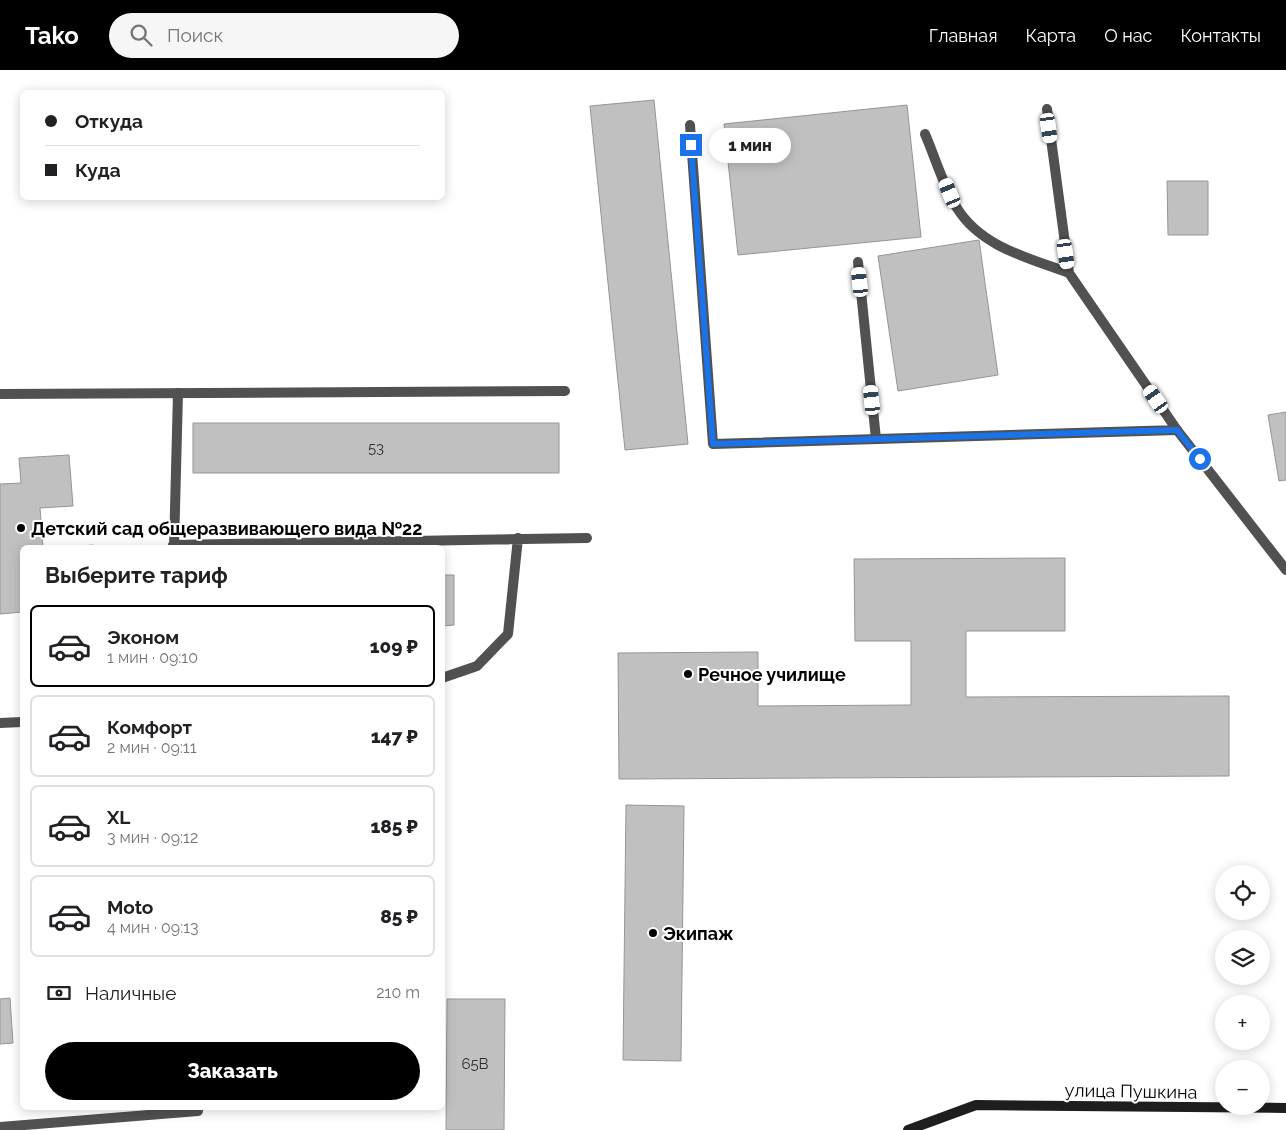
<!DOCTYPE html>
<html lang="ru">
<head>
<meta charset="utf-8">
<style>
  body { margin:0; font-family:Raleway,sans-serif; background:#f6f6f6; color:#202124; height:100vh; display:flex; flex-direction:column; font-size:19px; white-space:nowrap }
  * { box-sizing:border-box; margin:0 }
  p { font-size:16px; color:#757577 }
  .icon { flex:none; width:28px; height:28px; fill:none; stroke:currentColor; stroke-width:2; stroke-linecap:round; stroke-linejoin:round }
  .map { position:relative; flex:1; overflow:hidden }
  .sheet { position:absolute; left:20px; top:475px; width:425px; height:565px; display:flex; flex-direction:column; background:#fff; border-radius:8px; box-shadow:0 2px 12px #0003 }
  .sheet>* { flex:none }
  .guide { position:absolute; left:20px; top:20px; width:425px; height:110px; border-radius:8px; box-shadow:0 2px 12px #0003; display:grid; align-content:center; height:110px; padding:0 25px; background:#fff }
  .tools { position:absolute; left:1215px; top:795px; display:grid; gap:10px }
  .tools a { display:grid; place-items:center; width:55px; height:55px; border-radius:50%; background:#fff; box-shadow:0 2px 12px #0003; font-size:25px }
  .end { position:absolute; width:22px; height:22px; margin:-11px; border:6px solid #1a73e8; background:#fff; box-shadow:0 0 0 2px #fff }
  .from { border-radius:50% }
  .bubble { position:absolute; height:35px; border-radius:18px; background:#fff; box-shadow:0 2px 12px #0003; font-size:16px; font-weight:800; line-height:35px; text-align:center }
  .car { position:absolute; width:15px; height:30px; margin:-15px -8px; border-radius:6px; box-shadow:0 0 4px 1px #0007; background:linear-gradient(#fff 24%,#345 0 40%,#fff 0 76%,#345 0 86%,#fff 0) }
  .guide b { display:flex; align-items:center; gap:18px; height:48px; font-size:19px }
  .guide b+b { border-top:1px solid #e0e0e0 }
  .guide i { width:12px; height:12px; background:#202124 }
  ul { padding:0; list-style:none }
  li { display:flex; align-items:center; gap:15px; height:82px; margin:0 10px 8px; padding:0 15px; border:2px solid #e0e0e0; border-radius:8px }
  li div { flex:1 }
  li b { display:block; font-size:19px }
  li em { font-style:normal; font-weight:800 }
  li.current { border-color:#000 }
  li>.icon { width:45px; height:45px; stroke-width:1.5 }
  h2 { padding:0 25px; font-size:22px; line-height:60px }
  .pay { display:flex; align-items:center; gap:12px; height:55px; padding:0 25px; font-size:19px }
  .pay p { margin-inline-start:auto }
  .cta { display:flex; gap:10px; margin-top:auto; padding:10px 25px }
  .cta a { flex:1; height:58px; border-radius:30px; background:#000; color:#fff; font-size:20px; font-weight:800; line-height:58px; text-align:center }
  header { display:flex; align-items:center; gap:30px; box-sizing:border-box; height:70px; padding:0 25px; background:#000; color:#fff }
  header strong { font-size:24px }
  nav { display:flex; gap:28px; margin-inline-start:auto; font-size:18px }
  .search { width:350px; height:45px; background:#f6f6f6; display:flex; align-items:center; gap:12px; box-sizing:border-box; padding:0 18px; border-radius:28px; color:#757577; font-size:19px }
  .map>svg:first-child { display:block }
  .building { fill:#c0c0c0; stroke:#959595 }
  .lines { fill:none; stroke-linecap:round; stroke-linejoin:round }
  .service { stroke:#515151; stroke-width:10 }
  .minor { stroke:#515151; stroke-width:10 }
  .secondary { stroke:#1e1e1e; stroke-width:10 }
  .route { stroke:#1a73e8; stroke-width:6 }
  .poi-dot { fill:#000; stroke:#fff; stroke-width:2 }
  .labels { text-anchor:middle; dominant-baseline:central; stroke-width:4; stroke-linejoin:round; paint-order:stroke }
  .number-label { font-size:15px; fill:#303030 }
  .poi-label { font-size:18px; font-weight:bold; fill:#000; stroke:#fff; text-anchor:start }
  .street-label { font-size:18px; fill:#000; stroke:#fff }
</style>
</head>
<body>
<header>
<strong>Tako</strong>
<div class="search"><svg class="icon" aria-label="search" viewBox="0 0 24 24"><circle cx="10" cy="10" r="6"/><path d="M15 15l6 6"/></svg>Поиск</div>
<nav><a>Главная</a><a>Карта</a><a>О нас</a><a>Контакты</a></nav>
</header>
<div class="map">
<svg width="1286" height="1060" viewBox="0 0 1286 1060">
  <rect width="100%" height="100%" fill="#fff"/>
  <path class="building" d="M654 30 688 374 625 380 590 36Z
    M907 35 921 167 738 185 724 54Z
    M1167 111H1208V165H1168Z
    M979 170 998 305 898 321 878 186Z
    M1286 342V410L1279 411 1268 345Z
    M193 353H559V403H193Z
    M69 385 73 436 40 438 43 478H22V542L0 544V414L21 413 19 388Z
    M93 475V478H59Z
    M1065 488V561H966V627L1229 626V706L619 709 618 583 758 582V636L911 635V571H855L854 489Z
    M442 505H454V555L442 556Z
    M626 735 684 736 681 991 623 990Z
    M10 928 13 973 0 974V929Z
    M447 929H505L504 1060H446Z"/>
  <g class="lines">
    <path class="service" d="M1047 39 1069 203 1177 360
      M690 55 713 374 1177 360
      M925 64C935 87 944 118 957 138 981 177 1029 188 1069 203
      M858 192 876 369
      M0 324 565 321"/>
    <path class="minor" d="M1177 360 1286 500
      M173 475 587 468
      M174 478 178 323
      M442 608 477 596 508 564 518 468
      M0 653 22 652
      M0 1057 198 1041"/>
    <path class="secondary" d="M908 1060 976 1035 1286 1038"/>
  </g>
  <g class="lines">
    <path class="route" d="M691 75 713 374 1177 360 1200 389"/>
  </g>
  <g class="poi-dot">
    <circle cx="21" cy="458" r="5"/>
    <circle cx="688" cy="604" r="5"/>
    <circle cx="653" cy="863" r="5"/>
  </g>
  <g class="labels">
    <g class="number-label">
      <text x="376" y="378">53</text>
      <text x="475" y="994">65В</text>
    </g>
    <g class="poi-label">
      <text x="31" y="458">Детский сад общеразвивающего вида №22</text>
      <text x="698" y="604">Речное училище</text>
      <text x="663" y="863">Экипаж</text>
    </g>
    <g class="street-label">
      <text transform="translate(1131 1021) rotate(1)">улица Пушкина</text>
    </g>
  </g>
</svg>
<div class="tools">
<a><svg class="icon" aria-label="locate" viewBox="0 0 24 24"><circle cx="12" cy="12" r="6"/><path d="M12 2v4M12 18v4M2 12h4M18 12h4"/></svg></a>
<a><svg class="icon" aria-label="layers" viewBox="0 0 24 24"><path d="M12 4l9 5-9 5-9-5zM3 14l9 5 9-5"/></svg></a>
<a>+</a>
<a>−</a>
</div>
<i class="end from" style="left:1200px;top:389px"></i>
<i class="end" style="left:691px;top:75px"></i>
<div class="bubble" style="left:709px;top:58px;width:82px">1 мин</div>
<i class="car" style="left:1049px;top:58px;rotate:172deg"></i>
<i class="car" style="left:950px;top:123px;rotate:337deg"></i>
<i class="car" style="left:1066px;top:184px;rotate:172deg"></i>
<i class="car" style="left:860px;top:212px;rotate:354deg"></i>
<i class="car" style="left:1156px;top:329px;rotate:325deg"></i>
<i class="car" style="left:872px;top:330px;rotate:354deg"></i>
<div class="guide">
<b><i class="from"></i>Откуда</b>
<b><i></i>Куда</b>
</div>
<section class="sheet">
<h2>Выберите тариф</h2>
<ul>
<li class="current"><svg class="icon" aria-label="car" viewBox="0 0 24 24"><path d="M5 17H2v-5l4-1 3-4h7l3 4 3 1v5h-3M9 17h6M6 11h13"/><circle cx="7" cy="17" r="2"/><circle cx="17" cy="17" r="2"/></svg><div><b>Эконом</b><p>1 мин · 09:10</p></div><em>109 ₽</em></li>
<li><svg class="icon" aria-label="car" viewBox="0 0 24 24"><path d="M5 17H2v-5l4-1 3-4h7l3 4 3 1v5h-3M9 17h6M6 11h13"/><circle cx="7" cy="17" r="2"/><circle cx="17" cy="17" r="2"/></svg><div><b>Комфорт</b><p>2 мин · 09:11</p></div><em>147 ₽</em></li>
<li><svg class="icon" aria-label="car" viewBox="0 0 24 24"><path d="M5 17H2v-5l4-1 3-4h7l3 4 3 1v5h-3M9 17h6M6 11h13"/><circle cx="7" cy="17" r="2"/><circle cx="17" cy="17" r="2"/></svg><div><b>XL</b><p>3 мин · 09:12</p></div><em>185 ₽</em></li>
<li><svg class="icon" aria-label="car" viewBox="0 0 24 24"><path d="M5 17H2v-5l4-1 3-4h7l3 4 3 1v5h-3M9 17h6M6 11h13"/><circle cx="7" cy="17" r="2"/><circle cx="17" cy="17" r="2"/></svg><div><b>Moto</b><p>4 мин · 09:13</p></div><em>85 ₽</em></li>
</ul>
<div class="pay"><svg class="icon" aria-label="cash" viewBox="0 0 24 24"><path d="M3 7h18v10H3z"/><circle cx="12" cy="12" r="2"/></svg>Наличные<p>210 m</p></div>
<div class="cta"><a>Заказать</a></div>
</section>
</div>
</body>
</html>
